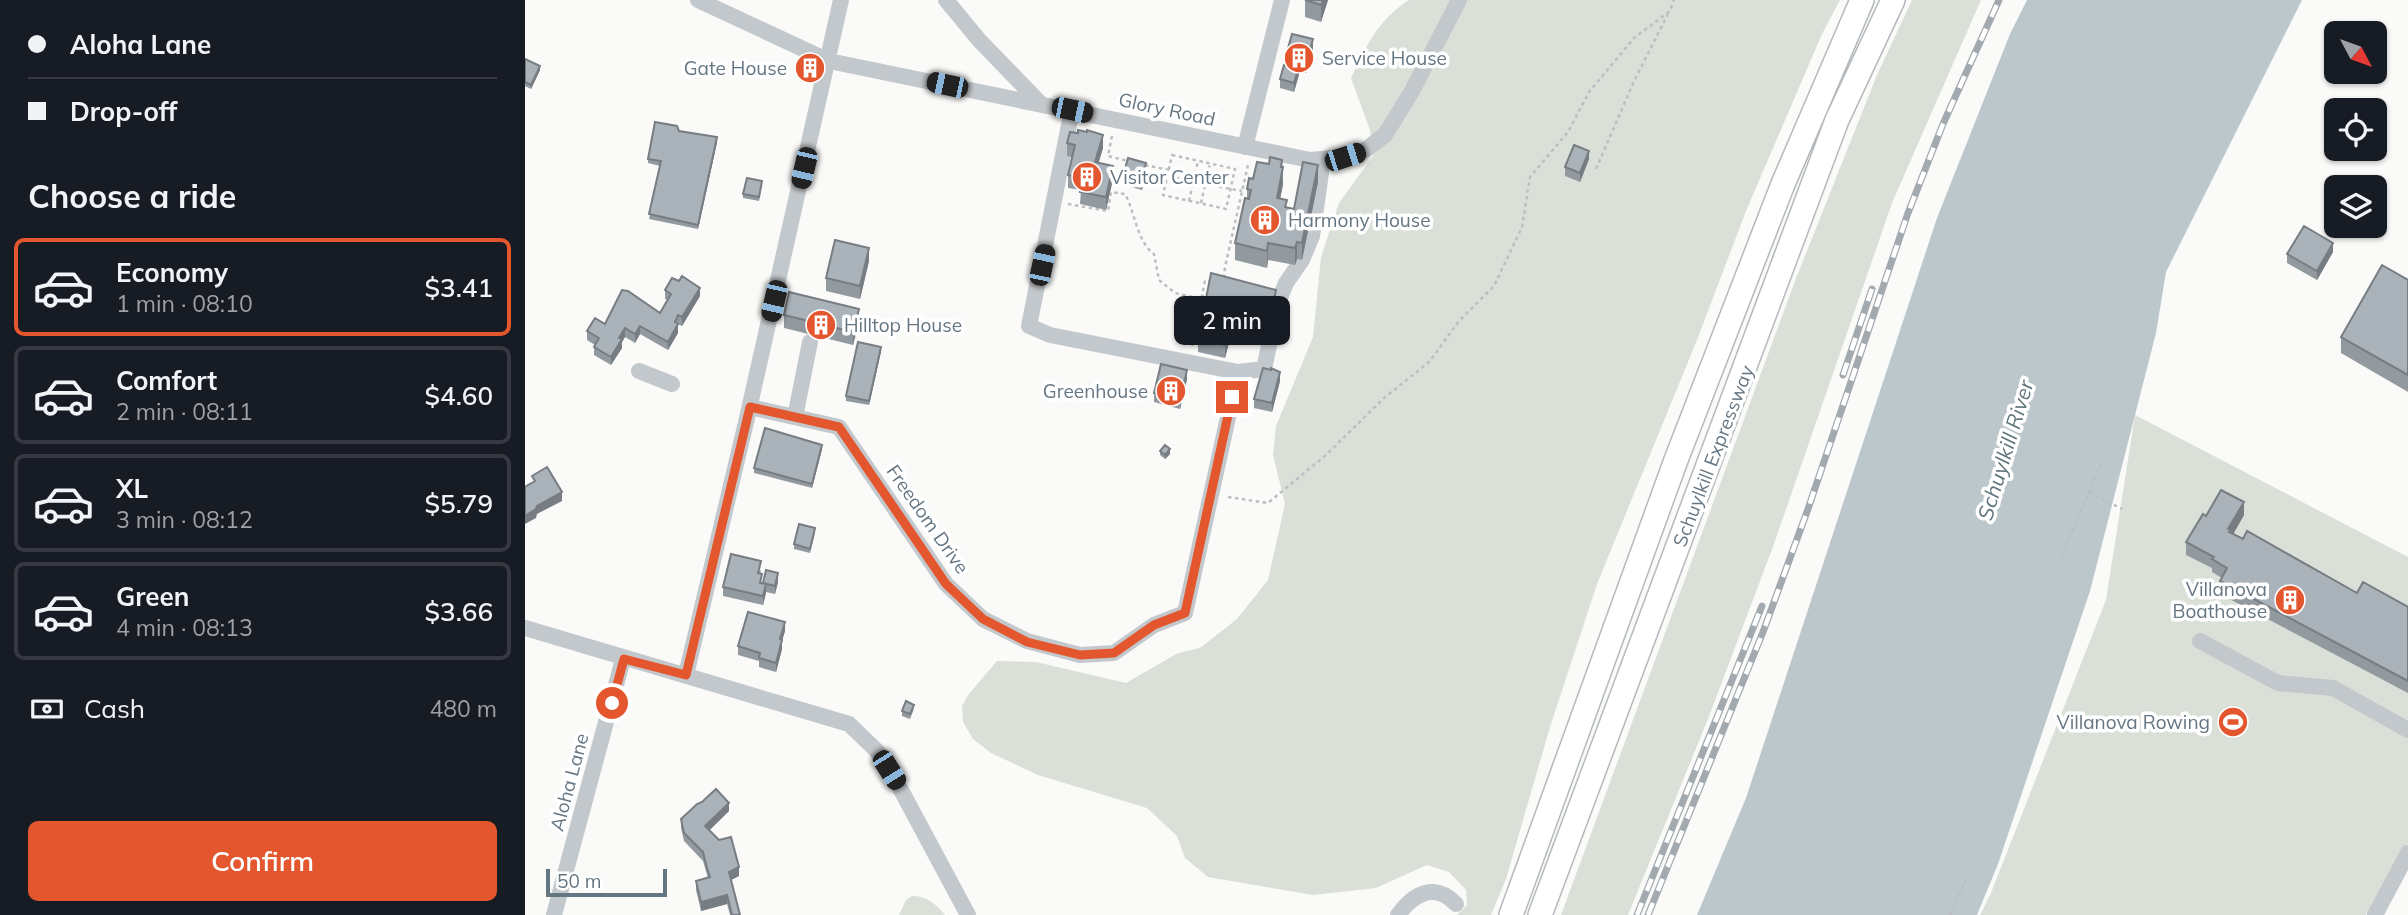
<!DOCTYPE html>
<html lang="en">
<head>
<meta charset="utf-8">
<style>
  body { margin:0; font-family:Mulish,sans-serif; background:#20242c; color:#f1f3f6; height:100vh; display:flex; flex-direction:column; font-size:26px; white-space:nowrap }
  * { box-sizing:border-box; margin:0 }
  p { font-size:23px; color:#9ea1a6 }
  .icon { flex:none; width:38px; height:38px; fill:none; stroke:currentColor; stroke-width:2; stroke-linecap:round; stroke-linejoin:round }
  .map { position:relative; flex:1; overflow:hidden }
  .panel { display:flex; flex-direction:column; background:#171b24; width:525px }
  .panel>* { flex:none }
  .hud { display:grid; align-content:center; height:154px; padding:0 28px; background:#171b24 }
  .needle { width:46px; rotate:131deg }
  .controls { position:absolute; left:1799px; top:21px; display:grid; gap:14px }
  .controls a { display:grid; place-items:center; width:63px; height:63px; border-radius:10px; background:#171b24; box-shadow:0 2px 5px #0004; font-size:35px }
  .scale { position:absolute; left:21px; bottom:18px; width:121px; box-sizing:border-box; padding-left:7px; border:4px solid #657683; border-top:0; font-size:19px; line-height:24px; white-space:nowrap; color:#657683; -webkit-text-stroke:5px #fff; paint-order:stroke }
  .end { position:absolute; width:32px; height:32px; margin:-16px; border:9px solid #e4572e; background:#fff; box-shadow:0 0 0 4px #fff }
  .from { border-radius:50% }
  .bubble { position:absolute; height:49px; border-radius:10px; background:#171b24; box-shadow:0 2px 5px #0004; font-size:23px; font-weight:600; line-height:49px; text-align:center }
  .car { position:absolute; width:21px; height:42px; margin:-21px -10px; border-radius:9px; box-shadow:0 0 5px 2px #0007; background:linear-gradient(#222 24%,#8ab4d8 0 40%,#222 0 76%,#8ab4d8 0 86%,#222 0) }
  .hud b { display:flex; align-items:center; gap:24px; height:66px; font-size:26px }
  .hud b+b { border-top:2px solid #363941 }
  .hud i { width:18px; height:18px; background:#f1f3f6 }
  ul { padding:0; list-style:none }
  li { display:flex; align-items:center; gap:21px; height:98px; margin:0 14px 10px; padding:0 14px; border:4px solid #363941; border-radius:10px }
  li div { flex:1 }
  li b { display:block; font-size:26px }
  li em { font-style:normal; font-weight:600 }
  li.current { border-color:#e4572e }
  li>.icon { width:63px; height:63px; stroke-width:1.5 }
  h2 { padding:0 28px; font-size:32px; line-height:84px }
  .pay { display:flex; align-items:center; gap:18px; height:77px; padding:0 28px; font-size:26px }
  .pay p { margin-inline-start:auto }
  .action { display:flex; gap:14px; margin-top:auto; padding:14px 28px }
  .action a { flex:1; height:80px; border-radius:10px; background:#e4572e; color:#fff; font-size:28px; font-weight:600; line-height:80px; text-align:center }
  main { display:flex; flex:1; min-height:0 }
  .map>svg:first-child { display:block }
  .green { fill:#dadfd7 }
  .water { fill:#bbc7cb }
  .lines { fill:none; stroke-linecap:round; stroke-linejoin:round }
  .highway-casing { stroke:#b4b9bd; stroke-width:26 }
  .path { stroke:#bbbfc2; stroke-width:2.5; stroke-dasharray:3.5 3.5; stroke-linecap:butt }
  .minor { stroke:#c3c8cc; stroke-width:16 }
  .highway { stroke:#fff; stroke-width:23 }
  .rail-casing { stroke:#a2aab0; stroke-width:7 }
  .rail { stroke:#fff; stroke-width:4.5; stroke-dasharray:13; stroke-linecap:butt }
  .wall { fill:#929a9f }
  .shaded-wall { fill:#777d82 }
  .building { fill:#aab3b9; stroke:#777d82; stroke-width:2 }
  .route { stroke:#e4572e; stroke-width:9 }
  .labels { text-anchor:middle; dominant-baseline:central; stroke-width:7; stroke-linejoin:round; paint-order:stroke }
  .poi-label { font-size:19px; fill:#657683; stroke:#fff; text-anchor:start }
  .street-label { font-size:19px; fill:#657683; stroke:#fff }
  .water-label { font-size:21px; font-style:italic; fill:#60757c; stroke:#fff }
</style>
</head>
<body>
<main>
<section class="panel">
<div class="hud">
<b><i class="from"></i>Aloha Lane</b>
<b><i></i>Drop-off</b>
</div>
<h2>Choose a ride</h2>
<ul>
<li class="current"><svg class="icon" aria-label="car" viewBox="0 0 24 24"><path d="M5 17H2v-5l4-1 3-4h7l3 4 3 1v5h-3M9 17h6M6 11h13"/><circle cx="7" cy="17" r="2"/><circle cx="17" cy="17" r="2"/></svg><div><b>Economy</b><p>1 min · 08:10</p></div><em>$3.41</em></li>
<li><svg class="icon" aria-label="car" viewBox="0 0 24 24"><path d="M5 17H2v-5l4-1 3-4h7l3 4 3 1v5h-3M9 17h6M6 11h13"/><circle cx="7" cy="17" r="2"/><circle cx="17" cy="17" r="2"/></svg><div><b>Comfort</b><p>2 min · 08:11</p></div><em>$4.60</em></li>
<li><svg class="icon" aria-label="car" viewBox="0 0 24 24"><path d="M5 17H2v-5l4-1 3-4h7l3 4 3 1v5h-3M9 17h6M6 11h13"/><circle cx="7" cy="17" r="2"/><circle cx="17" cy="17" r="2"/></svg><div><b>XL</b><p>3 min · 08:12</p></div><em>$5.79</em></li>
<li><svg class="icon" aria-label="car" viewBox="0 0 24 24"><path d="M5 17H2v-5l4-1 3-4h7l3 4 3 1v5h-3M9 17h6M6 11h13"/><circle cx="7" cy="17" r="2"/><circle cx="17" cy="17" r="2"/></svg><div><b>Green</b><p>4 min · 08:13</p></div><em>$3.66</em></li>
</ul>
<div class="pay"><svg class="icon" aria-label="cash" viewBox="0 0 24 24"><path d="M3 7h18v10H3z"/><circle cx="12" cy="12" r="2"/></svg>Cash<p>480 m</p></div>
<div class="action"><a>Confirm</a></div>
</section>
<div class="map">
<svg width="1883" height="915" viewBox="0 0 1883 915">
  <rect width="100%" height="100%" fill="#fafaf8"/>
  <path class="green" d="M884 0H1315L1297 34 1221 211 1172 340 1072 584 1025 727 981 879 966 915H932L942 905 941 890 924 872 902 865 851 888 788 895 683 877 660 858 652 836 622 808 513 775 466 753 448 739 438 722 437 706 444 694 472 661 511 662 601 683 653 653 675 648 712 619 743 580 760 504 748 455 751 426 788 337 796 257 814 203 848 156 845 130 826 78C842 45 852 21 884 0Z
    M1387 0H1456L1367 203 1249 544 1183 719 1103 915H1036L1270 281 1352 75Z
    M1610 415 1883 557V844L1841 915H1455L1466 893 1581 600Z
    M387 896C401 895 412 905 420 915H374L381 900Z"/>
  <path class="water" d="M1502 0H1777L1641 272 1631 333 1565 591 1473 864 1452 915H1172L1221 798 1412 218 1485 34Z"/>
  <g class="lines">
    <g class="highway-casing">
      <path id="highway" d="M986 915 1151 460 1258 184 1337 0
        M1015 915 1312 120 1368 0"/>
    </g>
    <path class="path" d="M587 136 583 156 603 161
      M647 155 710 169 701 209 638 195Z
      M620 165 644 170
      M1071 169 1110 79 1143 14
      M644 176 668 181
      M680 184 717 191
      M664 201 673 161
      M676 203 685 163
      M543 204 583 211 586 192 600 194C610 212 612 242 629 254L634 280 650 293 676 299
      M699 278 700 267 723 165
      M667 346 680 281 687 282
      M1564 492 1597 509
      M703 497 743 503 801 455 859 398 904 362 934 321 969 286 997 227 1005 177 1043 132 1064 92 1109 38 1145 11 1149 0
      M1536 557 1578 459
      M1425 915 1442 877"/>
    <path class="minor" d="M173 0 304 61 785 160 820 157 840 150 860 135 887 91 934 0
      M421 0 454 40 516 104
      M547 110 504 326 525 335 713 372
      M720 147 757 0
      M114 371 147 384
      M225 407 314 427 421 584 458 619 502 641 555 655 589 653 629 625 660 613 713 372 739 369 753 303 761 283 777 260 787 236 798 159
      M270 417 285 342
      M0 628 324 724 352 751 376 790 443 915
      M1675 641 1753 683 1808 688 1883 730
      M161 675 222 418 316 0
      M29 915 98 659
      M873 915C889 893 910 882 931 904
      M1850 915 1883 853"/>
    <use href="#highway" class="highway"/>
    <g class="rail-casing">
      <path id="rail" d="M1318 375 1347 289
        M1112 915 1237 606
        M1123 915 1238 632 1283 509 1383 213 1418 124 1474 0"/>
    </g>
    <use href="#rail" class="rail"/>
  </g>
  <path class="wall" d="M780 0H803L796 22 780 17Z
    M788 48 781 73 775 71 769 92 755 88V79L760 66V59Z
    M0 59 15 70 6 89 0 86Z
    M277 62 294 69 283 76 277 67Z
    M154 131 192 142 173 229 124 219 135 166 123 163V159Z
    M542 143 578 148 573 163 588 179 581 210 555 204 556 190 543 188V175L547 157 542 156Z
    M1064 159 1055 182 1040 176V167Z
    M744 164 757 167 758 184 755 199 762 207 769 209 793 182 777 260 772 259 770 265 743 260 742 268 710 260V243L722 199V189L728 179Z
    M621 171 617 190 598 185V176Z
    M237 185 234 201 218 198V194Z
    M1808 252 1792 280 1762 263V254Z
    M344 261 335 299 301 291V278Z
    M686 273 751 303 746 328 710 320 700 358 673 352V340Z
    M1883 280V392L1816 353V337Z
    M140 290 175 296 157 326 153 324V333L143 350 115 334 110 343 100 337 97 342V348L86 365 69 355V347L70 345 62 340V331L80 324 135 313 143 300 140 299Z
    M259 315 334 322 328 345 259 328Z
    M356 351 344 405 321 401V396Z
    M662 379 655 409 629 402V393Z
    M755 381 747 412 729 408V399Z
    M297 449 287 488 229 473V468Z
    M635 451 645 454 640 459 635 455Z
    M1719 515 1708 534 1832 593 1883 607V693L1695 594V581L1697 578 1687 572V568L1661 555V542L1681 516Z
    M290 533 285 553 269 549V544Z
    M236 570 235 574 236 583 253 582 250 594 241 592 238 605 198 596V587Z
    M260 631 257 640V649L251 672 234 667V661L213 655V646Z
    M389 709 385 719 377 716V711Z
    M204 811 185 830 214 876 206 880 215 915H205L202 904 176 911 171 890V881L183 878 178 861 159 841 156 828V819Z"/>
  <path class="shaded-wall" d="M798 0H803L796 22V5Z
    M788 39V48L781 73V64Z
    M775 63V71L769 92V83Z
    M294 64V69L283 76V72Z
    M15 66V70L6 89V85Z
    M578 135V148L570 175V162Z
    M192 137V142L173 229V225Z
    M1064 151V159L1055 182V173Z
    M757 160 758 184 752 215V198Z
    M621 163V171L617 190V181Z
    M793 165V182L777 260V243Z
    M588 166V179L581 210V197Z
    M772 242V259L770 265V248Z
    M743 243V260L742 268V251Z
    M1808 243V252L1792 280V271Z
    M344 248V261L335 299V286Z
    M175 288V296L157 326V317Z
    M751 290V303L746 328V315Z
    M710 307V320L700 358V345Z
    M334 309V322L328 345V332Z
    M153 324V333L143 350V342Z
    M115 326V334L110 343V334Z
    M100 328V337L97 342V348L86 365V357L94 338Z
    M356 347V351L344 405V401Z
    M662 370V379L655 409V400Z
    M755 372V381L747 412V403Z
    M297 445V449L287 488V484Z
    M645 449V454L640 459V455Z
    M37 492V501L12 514 11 518 0 524V516L12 506Z
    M1719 502V515L1706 538 1703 529Z
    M253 573V582L250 594V586Z
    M241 584V593L238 605V596Z
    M260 622V631L255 648V639Z
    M257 640V649L251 672V663Z
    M204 803V811L180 834V826Z
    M214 867V876L204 881V872Z
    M202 895V904L176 911V902Z"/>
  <path class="building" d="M780 0H798L796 5Z
    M767 34 788 39 781 64 775 63 769 83 755 79 759 65 762 66 763 59H760Z
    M288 55 294 64 283 72 277 62Z
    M0 59 15 66 6 85 0 82Z
    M130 122 152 126 154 131 192 137 173 225 124 214 136 161 123 159Z
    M553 130 562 132V130L578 135 570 162 588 166 581 197 555 192 558 178 543 175 550 145 542 143 545 132 553 133Z
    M1049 145 1064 151 1055 173 1040 167Z
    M745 157 757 160 756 167H758L752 198 762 200 760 207 769 209 778 162 793 165 777 243 772 242 770 248 743 243 742 251 710 243 720 198 724 199 726 190 722 189 724 178 728 179 732 162 744 164Z
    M603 158 621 163 617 181 598 176Z
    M222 178 237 181 234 197 218 194Z
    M1779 226 1808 243 1792 271 1762 254Z
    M310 240 344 248 335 286 301 278Z
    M1857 265 1883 280V375L1816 337Z
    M686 273 751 290 746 315 710 307 700 345 673 340Z
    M157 276 175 288 157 317 153 315 150 322 153 324 143 342 115 326 110 334 100 328 94 338 97 339 86 357 69 347 74 338 62 331 70 318 80 324 97 290 103 291 135 313 146 294 140 290 147 278 154 281Z
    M264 292 334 309 328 332 259 315Z
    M333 342 356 347 344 401 321 396Z
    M636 364 662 370 655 400 629 393Z
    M738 368 746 370V368L755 372 747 403 729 399Z
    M240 428 297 445 287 484 229 468Z
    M640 445 645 449 640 455 635 451Z
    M22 467 37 492 12 506 11 509 0 516V487L10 481 7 476Z
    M1696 490 1719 502 1703 529 1706 530 1704 532 1718 539 1722 531 1832 593 1838 582 1883 607V681L1695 581 1702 568 1687 559 1689 557 1661 542 1678 514 1681 516Z
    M274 524 290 528 285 549 269 544Z
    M206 554 236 561 233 573 237 574 235 583 241 584 238 596 198 587Z
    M241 570 253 573 250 586 238 583Z
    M223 612 260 622 255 639 257 640 251 663 234 658 235 653 213 646Z
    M381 701 389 705 385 714 377 711Z
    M191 789 204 803 180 826 194 840 206 837 214 867 204 872 215 915H207L202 895 176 902 171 881 185 877 182 868 178 852 159 833 156 819 172 804 177 802Z"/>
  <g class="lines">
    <path class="route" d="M87 703 99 659 161 675 225 407 314 427 421 584 458 619 502 642 555 655 589 653 629 625 660 613 707 397"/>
  </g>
  <defs>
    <g id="building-disc" transform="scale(1.575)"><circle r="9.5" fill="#e4572e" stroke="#fff"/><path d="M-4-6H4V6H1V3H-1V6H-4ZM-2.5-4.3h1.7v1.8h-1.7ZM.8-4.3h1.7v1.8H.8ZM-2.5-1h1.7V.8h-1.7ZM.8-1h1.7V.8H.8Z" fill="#fff"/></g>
    <g id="stadium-disc" transform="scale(1.575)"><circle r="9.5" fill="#e4572e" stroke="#fff"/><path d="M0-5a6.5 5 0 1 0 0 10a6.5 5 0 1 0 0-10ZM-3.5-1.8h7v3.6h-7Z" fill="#fff"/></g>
  </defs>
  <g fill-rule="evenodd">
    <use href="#building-disc" x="774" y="58"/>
    <use href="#building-disc" x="285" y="68"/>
    <use href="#building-disc" x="562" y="177"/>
    <use href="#building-disc" x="740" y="220"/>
    <use href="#building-disc" x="296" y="325"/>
    <use href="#building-disc" x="646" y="391"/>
    <use href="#building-disc" x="1765" y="600"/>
    <use href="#stadium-disc" x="1708" y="722"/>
  </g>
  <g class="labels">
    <g class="poi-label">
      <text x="797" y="58">Service House</text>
      <text x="262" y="68" text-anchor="end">Gate House</text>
      <text x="585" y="177">Visitor Center</text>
      <text x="763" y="220">Harmony House</text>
      <text x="319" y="325">Hilltop House</text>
      <text x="623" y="391" text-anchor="end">Greenhouse</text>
      <text x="1742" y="589" text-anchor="end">Villanova<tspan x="1742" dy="22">Boathouse</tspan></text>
      <text x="1685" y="722" text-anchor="end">Villanova Rowing</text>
    </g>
    <g class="street-label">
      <text transform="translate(642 109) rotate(12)">Glory Road</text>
      <text transform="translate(1188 456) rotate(-69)">Schuylkill Expressway</text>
      <text transform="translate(403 519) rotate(55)">Freedom Drive</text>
      <text transform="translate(44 782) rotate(-75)">Aloha Lane</text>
    </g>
    <g class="water-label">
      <text transform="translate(1480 450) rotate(-73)">Schuylkill River</text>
    </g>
  </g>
</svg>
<div class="controls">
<a><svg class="needle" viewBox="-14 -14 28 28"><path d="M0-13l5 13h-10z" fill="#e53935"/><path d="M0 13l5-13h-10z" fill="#9ea1a6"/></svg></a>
<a><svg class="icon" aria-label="locate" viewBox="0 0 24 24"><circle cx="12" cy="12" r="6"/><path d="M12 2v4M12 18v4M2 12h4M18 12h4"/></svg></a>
<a><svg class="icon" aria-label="layers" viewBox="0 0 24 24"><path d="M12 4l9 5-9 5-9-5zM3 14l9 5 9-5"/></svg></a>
</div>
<div class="scale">50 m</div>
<i class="end from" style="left:87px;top:703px"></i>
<i class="end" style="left:707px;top:397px"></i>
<div class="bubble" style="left:649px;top:296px;width:116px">2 min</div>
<i class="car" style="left:422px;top:85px;rotate:282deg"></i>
<i class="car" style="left:547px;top:110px;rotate:102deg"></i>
<i class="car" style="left:820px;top:157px;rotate:72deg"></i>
<i class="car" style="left:279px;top:168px;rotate:193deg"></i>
<i class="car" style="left:517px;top:265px;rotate:12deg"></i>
<i class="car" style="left:249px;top:301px;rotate:193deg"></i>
<i class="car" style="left:364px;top:770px;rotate:148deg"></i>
</div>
</main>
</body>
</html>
